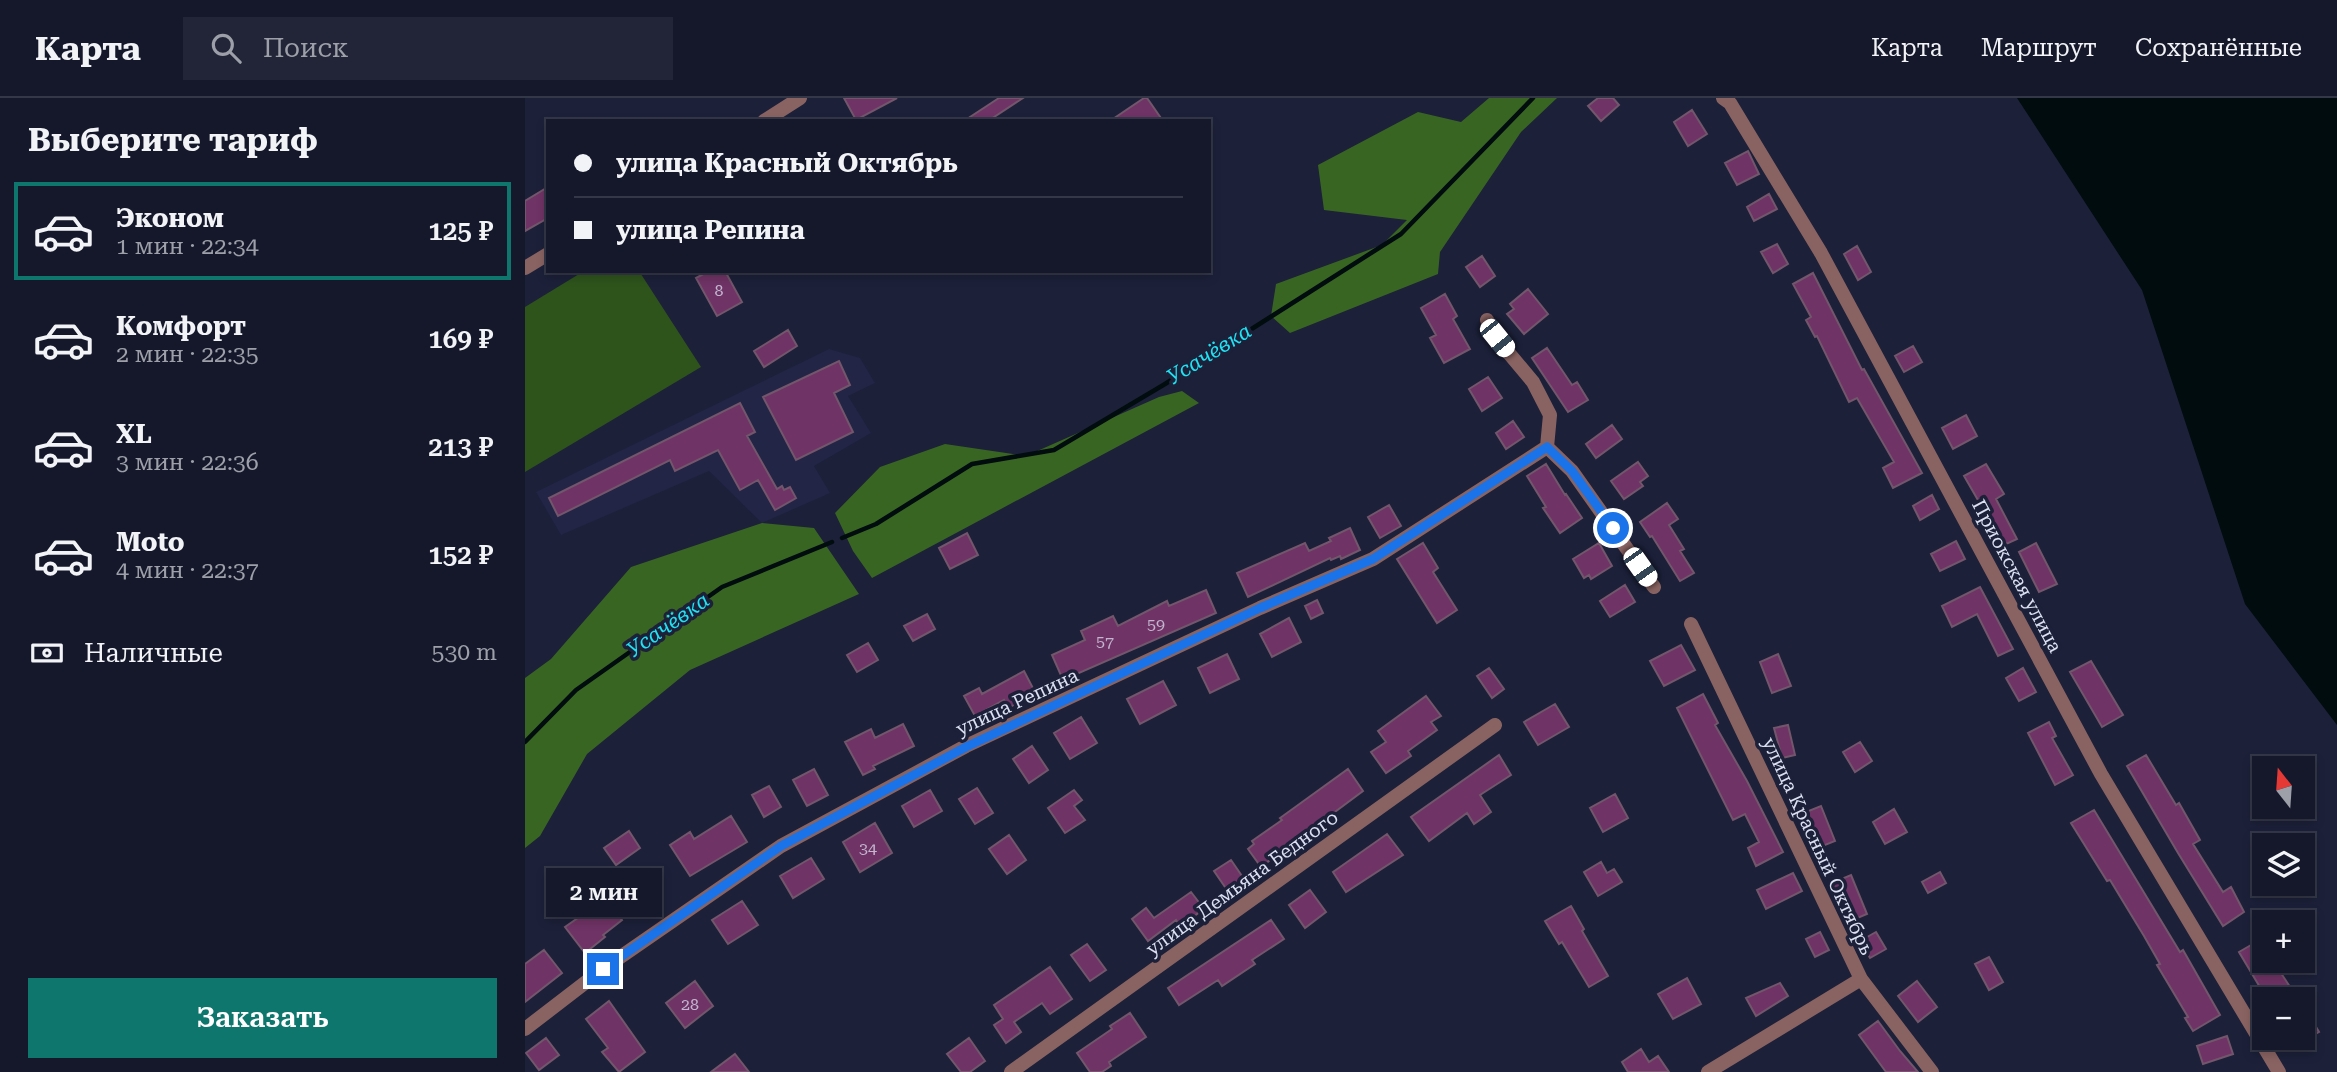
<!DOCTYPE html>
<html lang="ru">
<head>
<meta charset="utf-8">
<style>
  body { margin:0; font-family:"Roboto Serif",serif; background:#222537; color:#f1f3f6; height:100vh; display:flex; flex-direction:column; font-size:26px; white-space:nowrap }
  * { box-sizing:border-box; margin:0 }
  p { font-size:23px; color:#9da0a9 }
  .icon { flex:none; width:38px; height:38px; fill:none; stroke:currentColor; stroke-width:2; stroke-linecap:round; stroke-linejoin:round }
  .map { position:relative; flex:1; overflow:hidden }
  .drawer { display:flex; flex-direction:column; background:#15182b; width:525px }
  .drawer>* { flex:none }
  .banner { position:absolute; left:21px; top:21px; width:665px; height:154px; border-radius:0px; box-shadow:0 4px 10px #0003,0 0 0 2px #343747; display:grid; align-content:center; height:154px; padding:0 28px; background:#15182b }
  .needle { width:46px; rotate:343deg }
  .controls { position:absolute; left:1727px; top:658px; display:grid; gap:14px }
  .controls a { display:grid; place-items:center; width:63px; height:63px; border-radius:0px; background:#15182b; box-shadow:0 4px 10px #0003,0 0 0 2px #343747; font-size:35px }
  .end { position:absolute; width:32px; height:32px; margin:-16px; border:9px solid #1a73e8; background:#fff; box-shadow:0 0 0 4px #fff }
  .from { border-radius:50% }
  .bubble { position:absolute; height:49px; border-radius:0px; background:#15182b; box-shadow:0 4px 10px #0003,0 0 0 2px #343747; font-size:23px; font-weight:600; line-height:49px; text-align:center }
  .car { position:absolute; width:21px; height:42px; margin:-21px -10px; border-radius:9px; box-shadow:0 0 5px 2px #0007; background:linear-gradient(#fff 24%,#345 0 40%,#fff 0 76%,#345 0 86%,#fff 0) }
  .banner b { display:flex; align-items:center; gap:24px; height:66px; font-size:26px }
  .banner b+b { border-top:2px solid #343747 }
  .banner i { width:18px; height:18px; background:#f1f3f6 }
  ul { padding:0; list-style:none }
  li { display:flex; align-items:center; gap:21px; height:98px; margin:0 14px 10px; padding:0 14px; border:4px solid transparent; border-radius:0px }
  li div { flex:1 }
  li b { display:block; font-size:26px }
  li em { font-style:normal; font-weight:600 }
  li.on { border-color:#0f766e }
  li>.icon { width:63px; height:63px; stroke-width:1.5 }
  h2 { padding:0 28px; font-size:32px; line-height:84px }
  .pay { display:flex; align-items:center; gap:18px; height:77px; padding:0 28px; font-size:26px }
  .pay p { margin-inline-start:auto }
  .primary-button { display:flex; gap:14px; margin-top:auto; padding:14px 28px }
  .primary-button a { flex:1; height:80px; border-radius:0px; background:#0f766e; color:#fff; font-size:28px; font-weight:600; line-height:80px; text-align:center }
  header { display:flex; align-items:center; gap:42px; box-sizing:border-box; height:98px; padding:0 35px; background:#15182b; border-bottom:2px solid #343747 }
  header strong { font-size:33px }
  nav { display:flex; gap:38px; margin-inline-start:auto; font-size:24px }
  .search { width:490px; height:63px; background:#222537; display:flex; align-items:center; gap:18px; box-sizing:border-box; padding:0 24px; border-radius:0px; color:#9da0a9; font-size:26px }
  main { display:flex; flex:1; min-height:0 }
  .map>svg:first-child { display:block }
  .built { fill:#222545 }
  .green { fill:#2e541c }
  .forest { fill:#396523 }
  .water { fill:#010c0e }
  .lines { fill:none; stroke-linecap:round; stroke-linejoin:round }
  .stream { stroke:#010c0e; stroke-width:4.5 }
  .building { fill:#6f3365; stroke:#72566c; stroke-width:2 }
  .minor { stroke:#896362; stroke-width:14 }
  .tertiary { stroke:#896362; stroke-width:14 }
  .route { stroke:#1a73e8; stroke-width:9 }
  .labels { text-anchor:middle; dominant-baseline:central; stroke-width:7; stroke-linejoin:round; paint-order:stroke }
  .number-label { font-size:16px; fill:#c1b5cf }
  .street-label { font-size:19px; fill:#dce0f2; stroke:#1c2039 }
  .water-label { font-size:21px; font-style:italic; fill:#1fe2f3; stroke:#1c2039 }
</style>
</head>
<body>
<header>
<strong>Карта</strong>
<div class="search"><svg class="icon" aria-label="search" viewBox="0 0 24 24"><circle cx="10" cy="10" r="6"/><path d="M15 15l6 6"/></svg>Поиск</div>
<nav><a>Карта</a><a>Маршрут</a><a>Сохранённые</a></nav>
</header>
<main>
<section class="drawer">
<h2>Выберите тариф</h2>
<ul>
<li class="on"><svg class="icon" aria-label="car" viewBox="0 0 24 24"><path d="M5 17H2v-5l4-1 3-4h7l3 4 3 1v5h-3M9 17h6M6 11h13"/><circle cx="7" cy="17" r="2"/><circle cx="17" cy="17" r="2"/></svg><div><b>Эконом</b><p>1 мин · 22:34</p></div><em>125 ₽</em></li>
<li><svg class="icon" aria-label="car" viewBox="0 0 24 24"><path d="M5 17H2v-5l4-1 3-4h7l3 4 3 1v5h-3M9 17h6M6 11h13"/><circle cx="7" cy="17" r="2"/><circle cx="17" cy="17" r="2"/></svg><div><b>Комфорт</b><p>2 мин · 22:35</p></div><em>169 ₽</em></li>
<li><svg class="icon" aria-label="car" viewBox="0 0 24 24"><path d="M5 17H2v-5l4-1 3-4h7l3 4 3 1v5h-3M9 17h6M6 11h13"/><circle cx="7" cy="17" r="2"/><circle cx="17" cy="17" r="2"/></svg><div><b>XL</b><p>3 мин · 22:36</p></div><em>213 ₽</em></li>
<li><svg class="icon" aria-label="car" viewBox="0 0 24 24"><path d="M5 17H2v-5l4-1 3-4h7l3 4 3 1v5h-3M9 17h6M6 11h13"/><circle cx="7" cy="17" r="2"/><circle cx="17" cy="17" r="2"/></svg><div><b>Moto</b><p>4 мин · 22:37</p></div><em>152 ₽</em></li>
</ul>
<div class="pay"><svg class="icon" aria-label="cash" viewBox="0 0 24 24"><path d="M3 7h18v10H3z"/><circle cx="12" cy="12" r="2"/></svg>Наличные<p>530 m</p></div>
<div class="primary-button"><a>Заказать</a></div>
</section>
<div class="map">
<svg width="1812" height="974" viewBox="0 0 1812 974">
  <rect width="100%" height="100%" fill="#1c2039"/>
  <path class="built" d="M304 251 335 260 350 285 323 298 346 335 289 368 305 395 237 425 184 373 36 437 11 394Z"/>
  <path class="green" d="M59 173H114L176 269 0 374V209Z"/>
  <path class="forest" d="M964 0H1032L996 34 915 154 913 176 765 235 746 218 751 186 857 147 882 122 799 112 793 67 893 14 936 24Z
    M657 293 674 305 347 480 328 453 310 415 355 369 420 346 501 358 634 299Z
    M237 425 289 430 334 496 165 572 62 656 15 738 0 750V580L26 561 106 469Z"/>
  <path class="water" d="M1492 0H1812V627L1720 506 1617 192Z"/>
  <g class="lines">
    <path class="stream" d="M317 440 351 426 447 366 529 352 640 286 876 136 1008 0
      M0 644 51 592 197 489 307 444"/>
  </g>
  <path class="building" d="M319 0H372L331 22Z
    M474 0H498L463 23H439Z
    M619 0H622L638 23H585Z
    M1073 0H1088L1094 7 1076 23 1063 8Z
    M1167 12 1182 36 1163 48 1149 24Z
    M1223 53 1234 76 1212 87 1200 65Z
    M23 89V120L0 133V103Z
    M1244 96 1252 111 1229 123 1222 109Z
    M1252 146 1263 166 1248 175 1236 154Z
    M1332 148 1346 174 1333 182 1319 156Z
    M957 158 970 178 955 189 941 169Z
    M184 173H200L217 204 192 218 171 180Z
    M1288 175 1337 272 1339 271 1397 375 1368 390 1358 370 1369 364 1332 300 1324 304 1292 238 1290 239 1281 222 1286 219 1268 186Z
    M1003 191 1023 216 999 236 982 216 989 211 985 206Z
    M920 196 932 218 928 221 945 251 919 265 905 240 911 237 896 210Z
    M263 232 272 248 239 269 229 253Z
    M1388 248 1397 264 1379 274 1370 258Z
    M1022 250 1047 287 1052 284 1063 302 1043 314 1007 260Z
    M314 263 325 287 309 295 328 334 271 362 238 299Z
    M963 279 977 300 957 313 944 291Z
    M215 305 230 334 222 338 252 391 257 388 259 392 265 389 271 400 250 412 233 382 215 392 193 352 150 373 145 362 33 418 24 400Z
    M1441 317 1452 338 1428 351 1417 330Z
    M988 323 999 339 981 351 971 335Z
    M1087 327 1097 341 1071 360 1061 346Z
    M1113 364 1123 378 1115 384 1118 388 1099 401 1086 383Z
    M1021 366 1040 397 1041 396 1057 420 1035 435 1018 410 1021 409 1002 378Z
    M1461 366 1479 396 1471 401 1492 441 1479 447 1459 407 1457 409 1439 378Z
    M1407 397 1414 411 1395 422 1388 408Z
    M1142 405 1153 421 1144 427 1159 451 1155 453 1169 475 1155 483 1127 438 1125 439 1115 424Z
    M864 407 876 428 855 440 843 419Z
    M825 430 835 452 816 461 815 458 806 462 805 460 723 499 712 475 780 445 784 453 806 443 804 440Z
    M442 435 453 457 425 471 414 450Z
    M1431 443 1440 461 1415 473 1406 456Z
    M898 445 913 470 908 474 932 512 912 525 872 461Z
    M1074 445 1087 468 1066 481 1064 477 1059 480 1048 461Z
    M1511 445 1532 486 1514 494 1494 454Z
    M1100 487 1110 504 1085 519 1075 503Z
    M1455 489 1488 551 1473 558 1452 516 1427 529 1417 508Z
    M681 492 691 515 538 582 527 557 560 542 556 533 588 518 593 528 642 503 644 508Z
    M792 502 798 515 786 521 780 508Z
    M402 516 410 531 388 543 379 528Z
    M764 520 776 544 747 559 735 536Z
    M343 545 353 562 332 574 322 557Z
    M1156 547 1170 572 1139 588 1125 563Z
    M702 556 714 581 685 595 673 570Z
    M1253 556 1266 588 1247 595 1235 564Z
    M1566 563 1598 617 1577 629 1545 574Z
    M964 570 979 591 967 600 952 578Z
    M1498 570 1511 594 1494 603 1481 580Z
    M499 573 511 596 483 610 479 602 450 618 439 598 454 590 457 596Z
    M638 583 651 607 615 626 602 601Z
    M1178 596 1193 625 1190 627 1222 683 1258 754 1231 768 1223 750 1234 744 1220 716 1208 722 1152 610Z
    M901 598 916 618 906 624 912 632 883 653 886 658 861 675 846 654 861 644 853 633Z
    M1030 606 1044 629 1013 647 999 624Z
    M556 619 572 645 545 661 529 635Z
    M1524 624 1531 638 1527 640 1548 677 1530 687 1503 635Z
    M378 626 389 648 348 668 350 671 338 677 320 644 346 631 350 640Z
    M1263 627 1270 657 1257 660 1249 630Z
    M1335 644 1347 663 1330 674 1318 654Z
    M507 648 523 672 504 685 488 661Z
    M974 657 986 677 955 697 966 714 949 726 942 715 904 743 886 719Z
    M1621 657 1651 707 1654 705 1675 742 1668 746 1698 794 1706 789 1719 814 1698 828 1653 755 1602 668Z
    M289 671 303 697 282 708 268 682Z
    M823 671 838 693 736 769 723 751 729 746 727 743 757 722 755 720Z
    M244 688 256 709 239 719 227 697Z
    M452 690 468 715 450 726 434 701Z
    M405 692 417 713 389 729 377 708Z
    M549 692 557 702 549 708 560 722 540 735 523 710Z
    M1090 696 1103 720 1078 734 1065 710Z
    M1296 708 1310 743 1290 751 1276 716Z
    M1369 711 1382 734 1360 746 1348 724Z
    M1569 712 1655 854 1658 852 1695 917 1668 933 1660 920 1663 919 1632 867 1635 866 1619 838 1585 782 1582 783 1546 725Z
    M206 718 222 744 165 778 145 747 165 734 169 741Z
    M350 725 367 755 335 774 318 744Z
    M104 733 115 750 91 767 79 750Z
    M862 736 878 757 821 794 808 774Z
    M484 737 501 762 482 776 464 751Z
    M286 760 299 781 268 800 255 778Z
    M706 762 719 781 702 792 689 773Z
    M1076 764 1082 775 1089 771 1097 784 1073 798 1059 774Z
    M1415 774 1421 785 1403 795 1397 784Z
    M1268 775 1277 793 1241 811 1232 792Z
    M1326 777 1342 816 1323 824 1307 785Z
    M785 792 801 814 780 830 764 807Z
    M666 794 679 811 655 828 651 822 623 843 607 821 621 810 629 820Z
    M80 801 97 822 78 837 80 839 60 855 40 829Z
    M217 803 233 827 203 846 187 822Z
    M1046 808 1059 831 1057 833 1083 878 1064 889 1037 844 1034 846 1020 823Z
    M746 822 759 841 727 862 730 866 697 888 693 882 654 907 643 890Z
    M1295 834 1304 852 1290 859 1281 841Z
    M1351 834 1361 851 1345 860 1335 843Z
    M1740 839V863H1748L1773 901H1742L1714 854Z
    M562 846 581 872 565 883 546 857Z
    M19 852 37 875 0 904V866Z
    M1464 859 1478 884 1464 892 1450 866Z
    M525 869 547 901 525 916 517 905 489 924 496 934 481 945 469 927 478 921 469 907Z
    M1162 880 1176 906 1148 921 1133 896Z
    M170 883 188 908 160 930 141 905Z
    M1392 883 1412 909 1393 924 1373 898Z
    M1255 885 1263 898 1231 918 1221 900Z
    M84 903 120 954 94 974 77 954 83 950 61 921Z
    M1778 907 1794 934 1778 943Z
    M605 915 621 939 584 964 586 968 577 974H565L552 955 587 931 585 928Z
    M1353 923 1375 953 1393 974H1361L1334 937Z
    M1702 938 1708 956 1678 966 1672 948Z
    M21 940 34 957 14 972 1 955Z
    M444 940 460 963 445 974H436L422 956Z
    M1116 951 1124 964 1133 958 1144 974H1103L1097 964Z
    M210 956 224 974H186Z"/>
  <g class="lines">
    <path class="minor" d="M1198 0 1205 5 1296 155 1576 676 1754 974
      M962 222 972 241 1008 284 1025 317 1022 349 1047 373 1129 489
      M1166 526 1336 881 1407 974
      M0 931 78 871 256 748 441 648 735 510 848 461 1022 349
      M486 974 970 627
      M1183 974 1336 881"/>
    <path class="tertiary" d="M239 23 275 0
      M0 170 23 156"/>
  </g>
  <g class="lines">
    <path class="route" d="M78 871 256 748 441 649 735 510 848 461 1022 349 1047 373 1088 430"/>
  </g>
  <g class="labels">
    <g class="number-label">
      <text x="194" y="192">8</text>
      <text x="631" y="526">59</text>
      <text x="580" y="543">57</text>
      <text x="343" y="750">34</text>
      <text x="165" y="906">28</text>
    </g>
    <g class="street-label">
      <text transform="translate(1492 478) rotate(62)">Приокская улица</text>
      <text transform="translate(492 604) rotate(-25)">улица Репина</text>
      <text transform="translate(1293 748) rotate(65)">улица Красный Октябрь</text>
      <text transform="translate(717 785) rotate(-36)">улица Демьяна Бедного</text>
    </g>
    <g class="water-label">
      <text transform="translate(684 256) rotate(-32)">Усачёвка</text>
      <text transform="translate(143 527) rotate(-35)">Усачёвка</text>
    </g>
  </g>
</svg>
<div class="controls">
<a><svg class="needle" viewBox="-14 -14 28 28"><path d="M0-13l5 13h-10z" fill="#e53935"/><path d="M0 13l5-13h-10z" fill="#9da0a9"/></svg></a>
<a><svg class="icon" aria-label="layers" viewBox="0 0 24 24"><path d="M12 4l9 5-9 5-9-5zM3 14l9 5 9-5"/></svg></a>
<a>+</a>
<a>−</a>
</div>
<i class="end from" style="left:1088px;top:430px"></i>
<i class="end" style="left:78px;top:871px"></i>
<div class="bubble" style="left:21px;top:770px;width:116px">2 мин</div>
<i class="car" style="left:972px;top:240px;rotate:141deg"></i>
<i class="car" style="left:1115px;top:469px;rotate:145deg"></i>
<div class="banner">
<b><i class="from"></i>улица Красный Октябрь</b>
<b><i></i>улица Репина</b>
</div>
</div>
</main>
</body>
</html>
